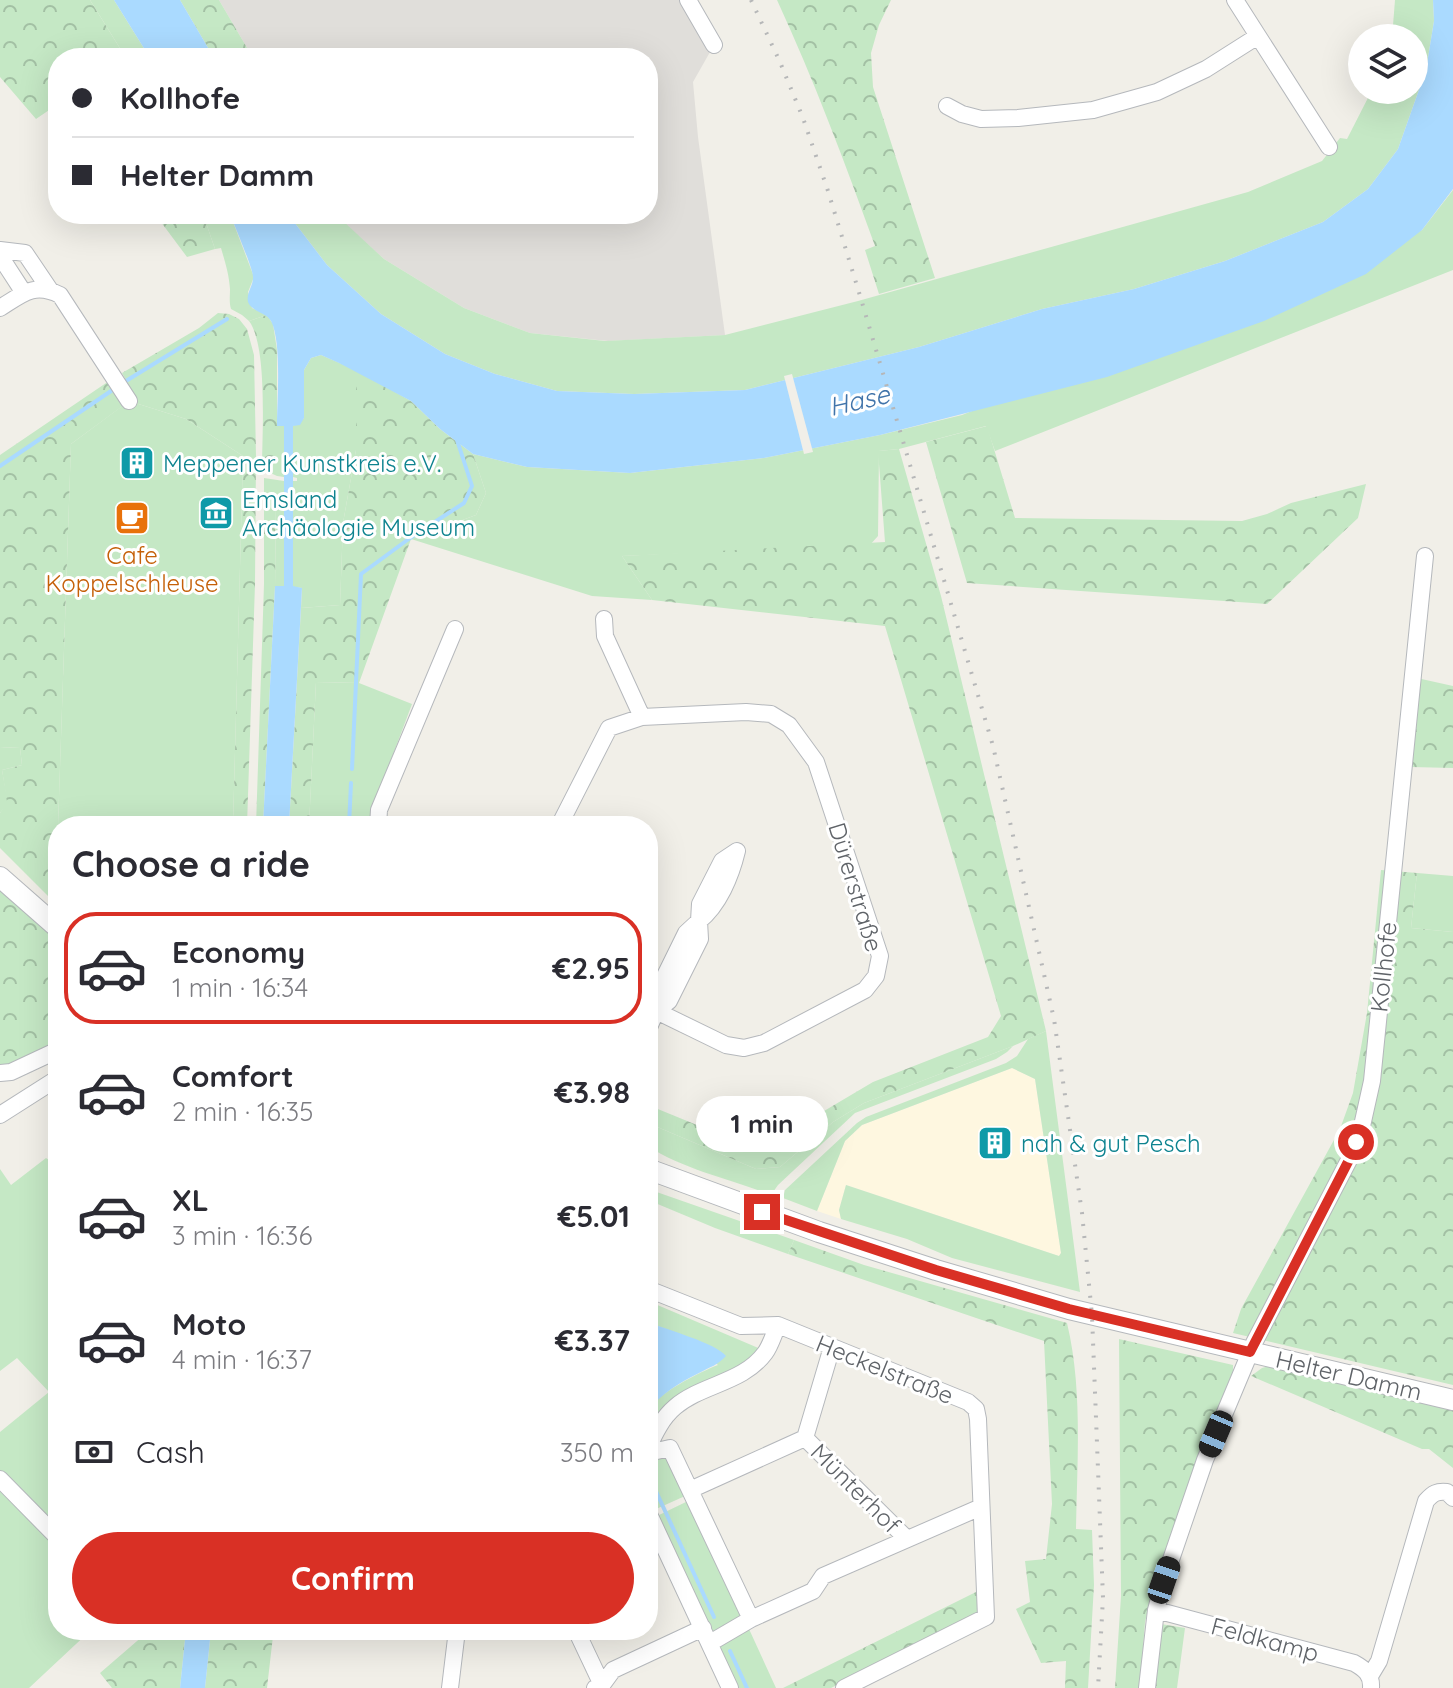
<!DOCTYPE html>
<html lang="en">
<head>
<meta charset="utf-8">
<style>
  body { margin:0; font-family:Quicksand,sans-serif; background:#f2f2f3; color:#2b2b33; height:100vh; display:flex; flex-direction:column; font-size:30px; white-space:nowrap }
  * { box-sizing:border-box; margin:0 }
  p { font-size:26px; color:#7c7c81 }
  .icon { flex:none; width:44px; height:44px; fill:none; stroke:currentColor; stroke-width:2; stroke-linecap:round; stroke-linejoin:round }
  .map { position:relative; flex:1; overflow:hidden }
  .sheet { position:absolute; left:48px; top:816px; width:610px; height:824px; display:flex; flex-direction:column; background:#fff; border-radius:32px; box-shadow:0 8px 32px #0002 }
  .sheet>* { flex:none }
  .banner { position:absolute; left:48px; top:48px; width:610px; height:176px; border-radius:32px; box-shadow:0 8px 32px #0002; display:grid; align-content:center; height:176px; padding:0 24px; background:#fff }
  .tools { position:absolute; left:1348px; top:24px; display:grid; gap:16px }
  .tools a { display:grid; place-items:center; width:80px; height:80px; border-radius:50%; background:#fff; box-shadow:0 8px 32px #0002; font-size:40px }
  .end { position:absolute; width:36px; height:36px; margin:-18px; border:10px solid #d93025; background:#fff; box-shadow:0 0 0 4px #fff }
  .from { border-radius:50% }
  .bubble { position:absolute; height:56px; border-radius:28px; background:#fff; box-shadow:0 8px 32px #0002; font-size:26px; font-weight:800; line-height:56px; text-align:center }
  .car { position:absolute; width:24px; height:48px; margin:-24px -12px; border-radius:10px; box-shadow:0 0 6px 2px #0007; background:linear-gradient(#222 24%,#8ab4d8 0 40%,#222 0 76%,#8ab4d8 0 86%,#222 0) }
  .banner b { display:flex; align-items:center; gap:28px; height:76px; font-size:30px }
  .banner b+b { border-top:2px solid #e1e1e2 }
  .banner i { width:20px; height:20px; background:#2b2b33 }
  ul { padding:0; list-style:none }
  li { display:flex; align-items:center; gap:24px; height:112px; margin:0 16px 12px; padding:0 8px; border:4px solid transparent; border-radius:32px }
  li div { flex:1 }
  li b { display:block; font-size:30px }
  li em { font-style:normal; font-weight:800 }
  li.selected { border-color:#d93025 }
  li>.icon { width:72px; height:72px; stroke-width:1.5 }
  h2 { padding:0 24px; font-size:36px; line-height:96px }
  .pay { display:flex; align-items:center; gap:20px; height:88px; padding:0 24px; font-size:30px }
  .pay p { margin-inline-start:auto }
  .cta { display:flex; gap:16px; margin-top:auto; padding:16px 24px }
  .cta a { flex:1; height:92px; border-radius:48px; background:#d93025; color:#fff; font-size:32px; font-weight:800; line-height:92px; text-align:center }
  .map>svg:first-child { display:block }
  .commercial { fill:#fef7e0 }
  .industrial { fill:#e0deda }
  .green { fill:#c5e8c5 }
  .forest { fill:url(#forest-crowns) }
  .water { fill:#aadaff }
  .pier { fill:#f1efe8 }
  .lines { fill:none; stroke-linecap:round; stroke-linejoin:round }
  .stream { stroke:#aadaff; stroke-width:4 }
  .minor-casing { stroke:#b5b8bc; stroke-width:18 }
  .tertiary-casing { stroke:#b5b8bc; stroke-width:22 }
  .minor { stroke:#fff; stroke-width:16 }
  .tertiary { stroke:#fff; stroke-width:20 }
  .rail { stroke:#b6b7b8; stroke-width:4; stroke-dasharray:2 10; stroke-linecap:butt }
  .route { stroke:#d93025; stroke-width:10 }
  .labels { text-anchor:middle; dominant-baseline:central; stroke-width:6; stroke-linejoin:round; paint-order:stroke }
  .culture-label { font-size:24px; fill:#0d838f; stroke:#fff; text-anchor:start }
  .food-label { font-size:24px; fill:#c56008; stroke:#fff }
  .street-label { font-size:24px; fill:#5f6368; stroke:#fff }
  .water-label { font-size:26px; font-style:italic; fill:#4174aa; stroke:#fff }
</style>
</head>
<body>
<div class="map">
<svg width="1453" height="1688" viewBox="0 0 1453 1688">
  <defs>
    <pattern id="forest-crowns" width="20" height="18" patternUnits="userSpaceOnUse" patternTransform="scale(2)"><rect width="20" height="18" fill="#c5e8c5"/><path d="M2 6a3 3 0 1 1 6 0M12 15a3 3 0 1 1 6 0" fill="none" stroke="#a3c0a4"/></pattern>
  </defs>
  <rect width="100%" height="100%" fill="#f1efe8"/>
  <path class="commercial" d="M1012 1068 1035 1079 1061 1253 1059 1256 846 1185 839 1210 841 1219 817 1211 845 1141 862 1125Z"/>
  <path class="industrial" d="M219 0H688L714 45 693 82 698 137 725 335 608 341 530 333 464 308 384 259 342 221 338 214H648V58H253Z"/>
  <path class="green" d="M90 0H114L150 58H126Z
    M1395 0H1433L1434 21 1426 70 1398 149 1368 189 1323 222 1225 261 1134 289 1042 309 919 347 745 390 634 394 557 391 495 374 445 354 381 314 327 265 288 214H338L343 221 384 259 464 308 530 333 605 341 725 335 858 301 1248 192 1322 161 1340 138 1347 139 1372 90H1414V38H1392Z
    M1453 190V270L995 451 986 426 899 449 879 451 878 536 869 546 622 556 652 600 592 596 411 539 476 515 486 493 473 454 527 467 630 473 764 458 880 435 962 415 1422 230Z
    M203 214H230L254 277 248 292 252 308 267 315 249 321 242 315 231 309C229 302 230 297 230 289 229 274 225 262 221 248L215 249Z
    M321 355 356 370V450L343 523 340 605 301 608 302 588 293 587V481H297V478L293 477V426L304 418V370L311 358Z
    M129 401 186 419 243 456 233 826H58L71 444Z
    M277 426H284V477L277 476Z
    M264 478 284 481V587L275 586 276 500 264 499Z
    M316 682 359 683 412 704 373 808 371 826H309Z
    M0 747 20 748 22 765 2 770 8 803 0 813Z
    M1417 873 1453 876V932L1411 928Z
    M1046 1031 1080 1292 952 1258 907 1239 841 1219 839 1210 846 1185 1059 1256 1061 1253 1035 1079 1012 1068 862 1125 845 1141 817 1211 783 1198 785 1190 857 1123 866 1117 1006 1063 1017 1056 1028 1039Z
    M1013 1046 1007 1052 996 1059 855 1113 778 1185 771 1195C733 1180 682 1169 648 1146V1123L756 1169 780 1167 833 1122 864 1103Z
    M46 1158 58 1166V1533L0 1473V1432L49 1392 17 1358 0 1371V1169L11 1185Z
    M648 1189 794 1240 788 1254 715 1228 648 1200Z
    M648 1301 763 1350 648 1438C648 1430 646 1419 648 1411 652 1396 702 1371 718 1365L683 1336 648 1322Z
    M665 1455 685 1496 654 1510 648 1497V1458Z
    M0 1489 58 1548V1630H91L29 1688H0Z
    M688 1501 741 1615 739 1620 713 1632 711 1631 657 1516Z
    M761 1623 749 1629 776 1688H737L719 1647 748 1626Z"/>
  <path class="forest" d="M0 0H90L126 58H58V104L36 119 0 77Z
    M180 0H219L253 58H214Z
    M777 0H891L879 25 871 53 873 87 935 278 879 294 865 250 875 246C845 163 814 80 777 0Z
    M155 214H203L215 249 187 257Z
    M218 313 229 314 239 319 247 329 254 355 256 457 255 584 247 826H233L243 456 186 419 129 401 135 396 122 373 199 328Z
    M267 315 273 324 277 350V476L262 469C262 436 268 346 249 321Z
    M356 370 411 401 440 429 473 454 486 493 476 515 411 539 359 683 316 682 309 826H289L301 608 340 605 343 523 356 450Z
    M109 381 124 405 71 444 56 885 58 886V906L0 848V813L7 802 2 770 22 765 20 748 0 747V455Z
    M987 426 1015 518 1242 521 1267 514 1291 503 1366 484 1358 518 1267 604 967 583 926 442Z
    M899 449 941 596 1046 1031 1013 1046 864 1103 833 1122 780 1167 756 1169 648 1123V1105L758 1150 873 1082 988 1037 1001 1016 885 626 652 600 622 556 885 542 878 451Z
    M264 499H276L275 586 263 826H256L264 584Z
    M1417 678 1453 686V768L1411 767Z
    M1381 870 1417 873 1411 928 1453 932V1385L1233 1333 1241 1309 1340 1129 1353 1093 1367 1013Z
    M0 885 34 919 58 938V1045L0 1068Z
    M794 1240 864 1265 1067 1323C1083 1390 1077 1461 1076 1529L1092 1530 1094 1585 1088 1688H1065L1066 1661 1041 1663 1016 1609 1030 1602 1025 1561 1046 1559 1052 1504 1044 1341 788 1254Z
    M1119 1339 1233 1365V1379L1156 1577 1145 1622 1140 1688H1115L1121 1596Z
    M1273 1365 1453 1411V1468L1429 1449H1422L1251 1376 1262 1368Z
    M978 1591 979 1613 831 1688H783Z
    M1161 1624 1185 1628 1177 1688H1154Z
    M155 1630H186L180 1688H112L100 1673 144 1635Z
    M211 1630H261L262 1632 273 1636 267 1688H205Z"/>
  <path class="water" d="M114 0H180L214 58H150Z
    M1433 0H1453V189L1422 230 1366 274 1264 321 1107 377 880 435 764 458 630 473 527 467 473 454 440 429 411 401 339 363 321 355 311 358 304 370V418L300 425 293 426V586L302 588 289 826H263L275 586H284V426H277C277 400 282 342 271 321 266 312 252 312 248 302 246 293 253 286 253 278 254 270 234 225 230 214H288L327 265 381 314 445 354 495 374 557 391 634 394 745 390 919 347 1042 309 1134 289 1225 261 1323 222 1368 189 1398 149 1426 70 1434 21Z
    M648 1322C667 1330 716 1343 726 1356 718 1365 710 1367 699 1373 681 1382 660 1394 648 1411Z
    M186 1630H211L205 1688H180Z"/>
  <path class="pier" d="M792 374 813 452 804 454 784 376Z"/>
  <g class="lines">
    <path class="stream" d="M121 384 227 319
      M0 466 114 389
      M352 769 361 574 410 538 464 503 472 486 456 437
      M349 826 351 783
      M648 1474 714 1617
      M261 1632V1630
      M730 1651 747 1688"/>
    <g class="minor-casing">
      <path id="minor" d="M688 0 714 45
        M1235 0 1329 147
        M947 106 962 114 981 119 1018 118 1093 110 1157 92 1206 69 1258 36
        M0 250 25 253 50 290
        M0 256 24 293
        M0 308C22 294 34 282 60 295L129 401
        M604 619 605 636 642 717
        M378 826 379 810 455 629
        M559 826 609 728 642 717 746 712 771 714 789 725 816 762 880 956 876 976 865 990 764 1043 744 1048 726 1045 648 1007
        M737 851C731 876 719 905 699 921L700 904 722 861Z
        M699 921 700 939 669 1001 656 1011V994L686 933Z
        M648 1030 656 1011
        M0 1073 11 1072 58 1050
        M0 1115 58 1078
        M648 1289 741 1326 778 1325 968 1402 976 1409 978 1419 986 1617 844 1688
        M805 1438 907 1539
        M805 1438 832 1347
        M648 1448C655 1433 662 1418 675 1407 702 1384 743 1383 765 1353 771 1345 774 1333 778 1325
        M648 1453 670 1448 751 1619
        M0 1479 58 1538
        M690 1490 805 1438
        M648 1512 730 1688
        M1156 1610 1354 1663C1365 1669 1372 1675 1371 1688
        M576 1630 602 1685
        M710 1643 751 1619 813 1591 823 1576 981 1507
        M1370 1676 1379 1661 1426 1501C1433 1493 1437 1491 1447 1492L1453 1498
        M450 1688 457 1630
        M595 1688 602 1685 613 1670 703 1628
        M1147 1688 1156 1610 1164 1580 1205 1460 1254 1343 1350 1158 1362 1126 1372 1081 1425 556"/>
    </g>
    <g class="tertiary-casing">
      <path id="tertiary" d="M0 877 58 928
        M648 1169 819 1232 936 1270 1069 1309 1453 1400"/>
    </g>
    <use href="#minor" class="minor"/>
    <use href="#tertiary" class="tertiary"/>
    <path class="rail" d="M751 0 780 62 803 118 828 191 861 299 993 746 1054 1019 1082 1213 1092 1315 1103 1598 1098 1688"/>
  </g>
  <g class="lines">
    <path class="route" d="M762 1212 936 1270 1069 1309 1250 1352 1350 1158 1356 1142"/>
  </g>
  <defs>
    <g id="building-square" transform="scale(1.8)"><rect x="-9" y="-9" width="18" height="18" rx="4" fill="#0f9aa8" stroke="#fff"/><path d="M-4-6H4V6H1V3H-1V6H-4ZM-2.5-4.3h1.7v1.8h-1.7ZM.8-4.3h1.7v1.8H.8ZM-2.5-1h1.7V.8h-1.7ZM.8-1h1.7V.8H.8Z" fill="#fff"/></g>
    <g id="museum-square" transform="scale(1.8)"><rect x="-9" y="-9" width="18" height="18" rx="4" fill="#0f9aa8" stroke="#fff"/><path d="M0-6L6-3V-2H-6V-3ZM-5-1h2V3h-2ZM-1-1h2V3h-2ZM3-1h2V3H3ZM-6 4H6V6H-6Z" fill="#fff"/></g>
    <g id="cafe-square" transform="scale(1.8)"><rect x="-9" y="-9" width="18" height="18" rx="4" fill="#e8710a" stroke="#fff"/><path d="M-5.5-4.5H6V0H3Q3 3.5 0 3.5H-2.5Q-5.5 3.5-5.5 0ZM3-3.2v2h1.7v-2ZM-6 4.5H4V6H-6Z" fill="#fff"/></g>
  </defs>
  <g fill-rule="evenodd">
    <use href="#building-square" x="137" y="463"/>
    <use href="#museum-square" x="216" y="513"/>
    <use href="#cafe-square" x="132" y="518"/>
    <use href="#building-square" x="995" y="1143"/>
  </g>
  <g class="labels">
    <g class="culture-label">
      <text x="163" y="463">Meppener Kunstkreis e.V.</text>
      <text x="242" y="499">Emsland<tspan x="242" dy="28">Archäologie Museum</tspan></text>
      <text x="1021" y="1143">nah &amp; gut Pesch</text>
    </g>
    <g class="food-label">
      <text x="132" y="555">Cafe<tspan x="132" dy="28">Koppelschleuse</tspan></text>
    </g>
    <g class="street-label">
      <text transform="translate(856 887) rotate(73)">Dürerstraße</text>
      <text transform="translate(1383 967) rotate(-84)">Kollhofe</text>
      <text transform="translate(885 1369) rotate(22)">Heckelstraße</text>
      <text transform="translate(1349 1375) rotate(13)">Helter Damm</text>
      <text transform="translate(856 1488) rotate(45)">Münterhof</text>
      <text transform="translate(1265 1639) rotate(15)">Feldkamp</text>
    </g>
    <g class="water-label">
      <text transform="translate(859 400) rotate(-13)">Hase</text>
    </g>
  </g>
</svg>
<div class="tools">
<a><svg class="icon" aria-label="layers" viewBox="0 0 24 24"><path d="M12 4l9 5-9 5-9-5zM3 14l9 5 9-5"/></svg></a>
</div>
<i class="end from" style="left:1356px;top:1142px"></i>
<i class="end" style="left:762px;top:1212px"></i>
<div class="bubble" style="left:696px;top:1096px;width:132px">1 min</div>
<i class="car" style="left:1216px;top:1434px;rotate:203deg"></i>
<i class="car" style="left:1164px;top:1580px;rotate:19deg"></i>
<div class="banner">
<b><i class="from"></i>Kollhofe</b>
<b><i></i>Helter Damm</b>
</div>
<section class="sheet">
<h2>Choose a ride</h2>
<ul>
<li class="selected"><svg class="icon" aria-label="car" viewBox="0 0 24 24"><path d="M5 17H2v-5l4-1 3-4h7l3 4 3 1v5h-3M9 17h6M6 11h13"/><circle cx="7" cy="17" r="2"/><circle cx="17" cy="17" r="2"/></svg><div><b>Economy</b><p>1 min · 16:34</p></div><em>€2.95</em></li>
<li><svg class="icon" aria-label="car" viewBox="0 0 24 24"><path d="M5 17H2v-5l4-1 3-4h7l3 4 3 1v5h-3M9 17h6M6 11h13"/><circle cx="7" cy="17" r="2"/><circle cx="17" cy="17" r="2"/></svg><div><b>Comfort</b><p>2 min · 16:35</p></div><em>€3.98</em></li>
<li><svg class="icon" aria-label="car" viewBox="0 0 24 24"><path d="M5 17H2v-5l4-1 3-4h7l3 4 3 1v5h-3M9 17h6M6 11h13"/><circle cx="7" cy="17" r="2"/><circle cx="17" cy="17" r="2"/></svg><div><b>XL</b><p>3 min · 16:36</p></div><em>€5.01</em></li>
<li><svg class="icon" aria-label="car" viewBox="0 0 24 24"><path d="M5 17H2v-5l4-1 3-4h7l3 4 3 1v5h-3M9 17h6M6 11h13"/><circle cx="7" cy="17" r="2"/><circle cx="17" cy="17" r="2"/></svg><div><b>Moto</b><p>4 min · 16:37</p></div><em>€3.37</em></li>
</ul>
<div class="pay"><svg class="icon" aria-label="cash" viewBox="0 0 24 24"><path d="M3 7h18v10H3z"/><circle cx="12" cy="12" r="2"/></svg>Cash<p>350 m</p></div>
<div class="cta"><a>Confirm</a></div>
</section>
</div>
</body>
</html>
